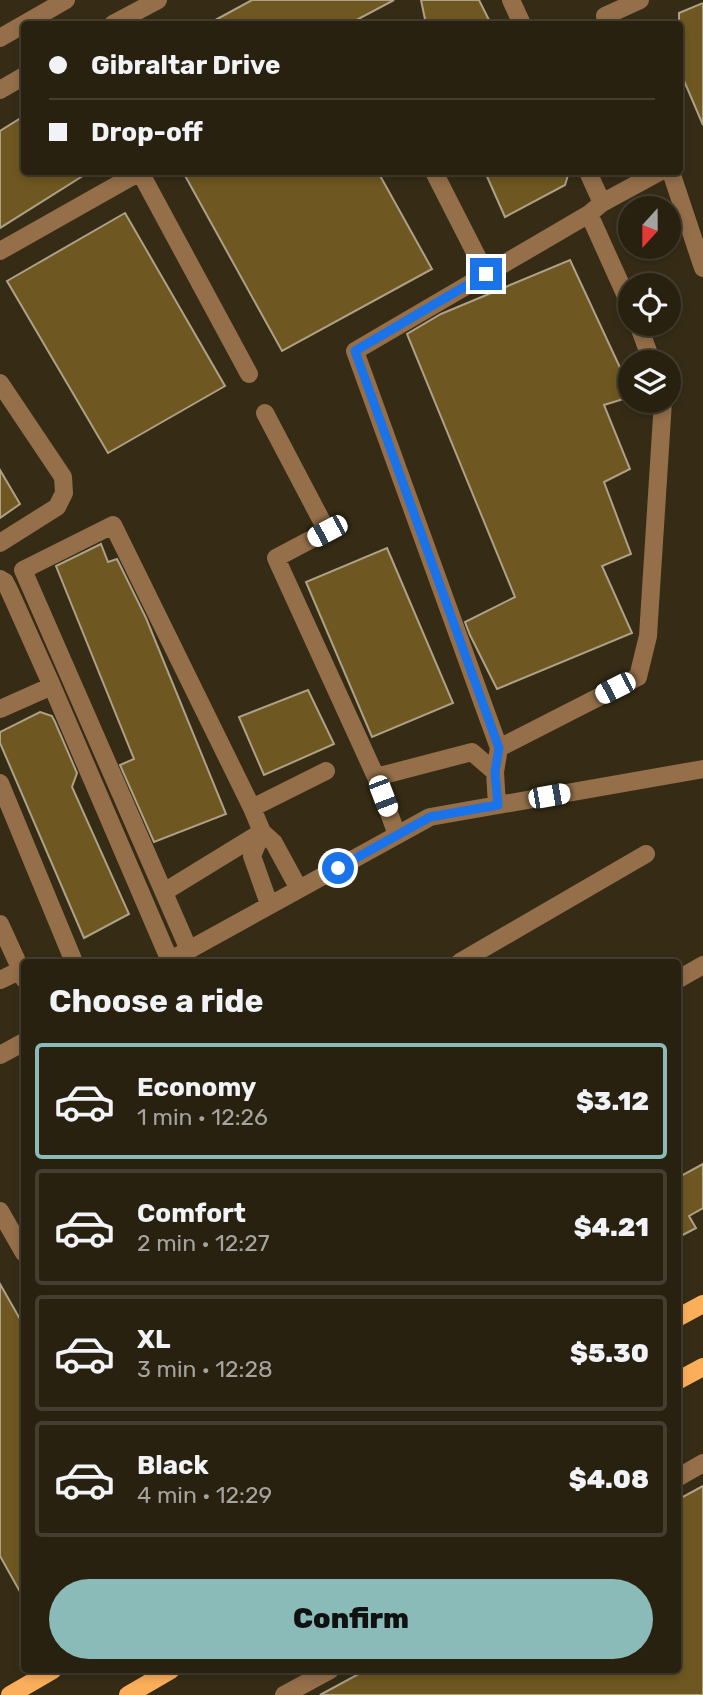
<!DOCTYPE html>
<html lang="en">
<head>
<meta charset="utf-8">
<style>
  body { margin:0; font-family:Rubik,sans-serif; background:#302919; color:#f1f3f6; height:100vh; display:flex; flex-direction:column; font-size:26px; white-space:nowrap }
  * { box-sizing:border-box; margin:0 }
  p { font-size:23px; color:#a5a39f }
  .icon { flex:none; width:38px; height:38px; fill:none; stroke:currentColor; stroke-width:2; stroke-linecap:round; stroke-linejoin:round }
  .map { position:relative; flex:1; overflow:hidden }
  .details { position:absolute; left:21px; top:959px; width:660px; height:714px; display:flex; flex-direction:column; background:#282110; border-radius:7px; box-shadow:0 4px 10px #0003,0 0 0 2px #443e30 }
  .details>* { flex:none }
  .hud { position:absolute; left:21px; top:21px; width:662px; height:154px; border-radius:7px; box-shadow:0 4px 10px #0003,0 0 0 2px #443e30; display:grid; align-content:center; height:154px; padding:0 28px; background:#282110 }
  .needle { width:46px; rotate:201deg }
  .fabs { position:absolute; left:618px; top:196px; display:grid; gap:14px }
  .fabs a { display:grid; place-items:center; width:63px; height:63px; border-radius:50%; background:#282110; box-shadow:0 4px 10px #0003,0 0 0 2px #443e30; font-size:35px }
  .end { position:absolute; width:32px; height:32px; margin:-16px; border:9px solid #1a73e8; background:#fff; box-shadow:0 0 0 4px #fff }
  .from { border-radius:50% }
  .car { position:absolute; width:21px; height:42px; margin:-21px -10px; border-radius:9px; box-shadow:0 0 5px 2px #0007; background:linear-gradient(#fff 24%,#345 0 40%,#fff 0 76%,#345 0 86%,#fff 0) }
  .hud b { display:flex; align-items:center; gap:24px; height:66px; font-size:26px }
  .hud b+b { border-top:2px solid #443e30 }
  .hud i { width:18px; height:18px; background:#f1f3f6 }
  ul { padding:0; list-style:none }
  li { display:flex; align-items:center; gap:21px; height:116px; margin:0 14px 10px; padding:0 14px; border:4px solid #443e30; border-radius:7px }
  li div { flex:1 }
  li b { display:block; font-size:26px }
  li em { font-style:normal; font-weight:800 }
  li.active { border-color:#8bbbb9 }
  li>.icon { width:63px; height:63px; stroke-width:1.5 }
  h2 { padding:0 28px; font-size:32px; line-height:84px }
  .cta { display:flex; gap:14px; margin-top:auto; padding:14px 28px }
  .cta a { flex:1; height:80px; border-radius:42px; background:#8bbbb9; color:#111; font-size:28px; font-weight:800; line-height:80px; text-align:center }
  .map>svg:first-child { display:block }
  .building { fill:#6e5720; stroke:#ada187; stroke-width:2 }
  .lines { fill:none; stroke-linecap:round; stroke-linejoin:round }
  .minor { stroke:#946f49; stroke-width:18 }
  .major { stroke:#fcaf5b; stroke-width:18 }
  .route { stroke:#1a73e8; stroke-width:9 }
</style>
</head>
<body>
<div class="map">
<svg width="703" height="1695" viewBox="0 0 703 1695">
  <rect width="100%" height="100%" fill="#362c16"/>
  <path class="building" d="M252 0H394L349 24H208Z
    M421 0H479L491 24H426Z
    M703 3V125L679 69V13Z
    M24 116V172H89L0 228V131Z
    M183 172H378L432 269 282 351Z
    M485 172H569L565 185 505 217Z
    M125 213 225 386 108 453 7 281Z
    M570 260 630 389V397L604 405 630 469 604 482 631 554 602 566 632 633 497 689 470 635 465 622 515 597 407 334 441 314Z
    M0 470 20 504 0 518Z
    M101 544 108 562 117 559 146 618 226 814 154 842 120 765 134 759 56 566Z
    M387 548 453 703 372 737 306 582Z
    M308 690 334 744 264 775 239 717Z
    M40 712 52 716 55 722 77 773 72 787 129 914 84 938 0 743V732Z
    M703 1164V1208L689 1216 696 1228 677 1238V1178Z
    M0 1284 24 1326V1599L0 1556Z
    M703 1486V1695H320L366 1670H677V1500Z"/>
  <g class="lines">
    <path class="minor" d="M511 0 522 24
      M605 16 640 0
      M113 24 158 0
      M0 38 66 0
      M0 90 24 76
      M434 172 486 274
      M588 172 602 203 659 172
      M671 172 703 268
      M589 214 630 305
      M0 251 140 172 249 374
      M638 324 652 362
      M0 383 63 477 64 493 57 507 0 543
      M265 413 327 531 276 558 376 777 472 752 495 772
      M0 579 5 582 10 592 52 686
      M0 709 52 686 170 961
      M499 748 638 677 648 636 663 401
      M376 777 397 835
      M0 783 74 962
      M497 805 495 772 499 748 355 351 589 214 602 203
      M252 808 326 771
      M262 832 252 856 269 904
      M164 892 262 832
      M0 924 21 970
      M189 950 23 570 113 525 252 808 262 832 274 843 299 889
      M167 962 430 817 703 769
      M460 962 646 854
      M0 980 21 970 24 979
      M677 980 703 965
      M0 1055 24 1042
      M0 1211 24 1253
      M677 1478 703 1463
      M284 1695 330 1670"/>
    <path class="major" d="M677 1318 703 1304
      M677 1381 703 1367
      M10 1695 53 1670
      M128 1695 171 1670"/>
  </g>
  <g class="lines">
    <path class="route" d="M338 868 430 817 498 805 495 772 499 748 355 351 486 274"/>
  </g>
</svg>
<div class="fabs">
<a><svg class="needle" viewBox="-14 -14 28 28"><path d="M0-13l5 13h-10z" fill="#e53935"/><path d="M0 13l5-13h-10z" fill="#a5a39f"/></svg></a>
<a><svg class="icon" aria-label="locate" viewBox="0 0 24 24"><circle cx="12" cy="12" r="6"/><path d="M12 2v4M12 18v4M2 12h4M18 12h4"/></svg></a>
<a><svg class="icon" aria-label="layers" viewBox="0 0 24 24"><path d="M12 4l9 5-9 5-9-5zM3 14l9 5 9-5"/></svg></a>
</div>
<i class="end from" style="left:338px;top:868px"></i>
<i class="end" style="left:486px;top:274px"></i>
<i class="car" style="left:327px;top:531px;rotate:242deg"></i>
<i class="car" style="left:615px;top:688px;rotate:243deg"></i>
<i class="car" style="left:383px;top:796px;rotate:159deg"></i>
<i class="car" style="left:549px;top:796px;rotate:80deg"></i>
<div class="hud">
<b><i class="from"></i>Gibraltar Drive</b>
<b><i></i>Drop-off</b>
</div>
<section class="details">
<h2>Choose a ride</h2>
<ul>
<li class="active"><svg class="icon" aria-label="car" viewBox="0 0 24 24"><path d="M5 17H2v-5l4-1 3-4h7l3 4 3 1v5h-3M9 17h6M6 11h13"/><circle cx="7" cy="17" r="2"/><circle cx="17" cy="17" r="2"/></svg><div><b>Economy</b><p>1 min · 12:26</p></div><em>$3.12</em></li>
<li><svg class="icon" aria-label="car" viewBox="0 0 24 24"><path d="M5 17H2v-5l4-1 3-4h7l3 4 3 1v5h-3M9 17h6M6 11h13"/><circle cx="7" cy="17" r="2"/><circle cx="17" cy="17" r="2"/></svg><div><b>Comfort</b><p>2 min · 12:27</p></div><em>$4.21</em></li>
<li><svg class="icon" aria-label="car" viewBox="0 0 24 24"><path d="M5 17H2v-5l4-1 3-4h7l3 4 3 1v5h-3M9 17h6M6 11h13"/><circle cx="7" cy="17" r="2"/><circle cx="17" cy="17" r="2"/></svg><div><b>XL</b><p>3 min · 12:28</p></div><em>$5.30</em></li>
<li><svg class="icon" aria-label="car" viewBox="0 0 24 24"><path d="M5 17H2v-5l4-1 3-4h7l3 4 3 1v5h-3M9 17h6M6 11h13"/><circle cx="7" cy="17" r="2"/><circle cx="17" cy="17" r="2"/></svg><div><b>Black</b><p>4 min · 12:29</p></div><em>$4.08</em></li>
</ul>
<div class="cta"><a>Confirm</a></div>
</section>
</div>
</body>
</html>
